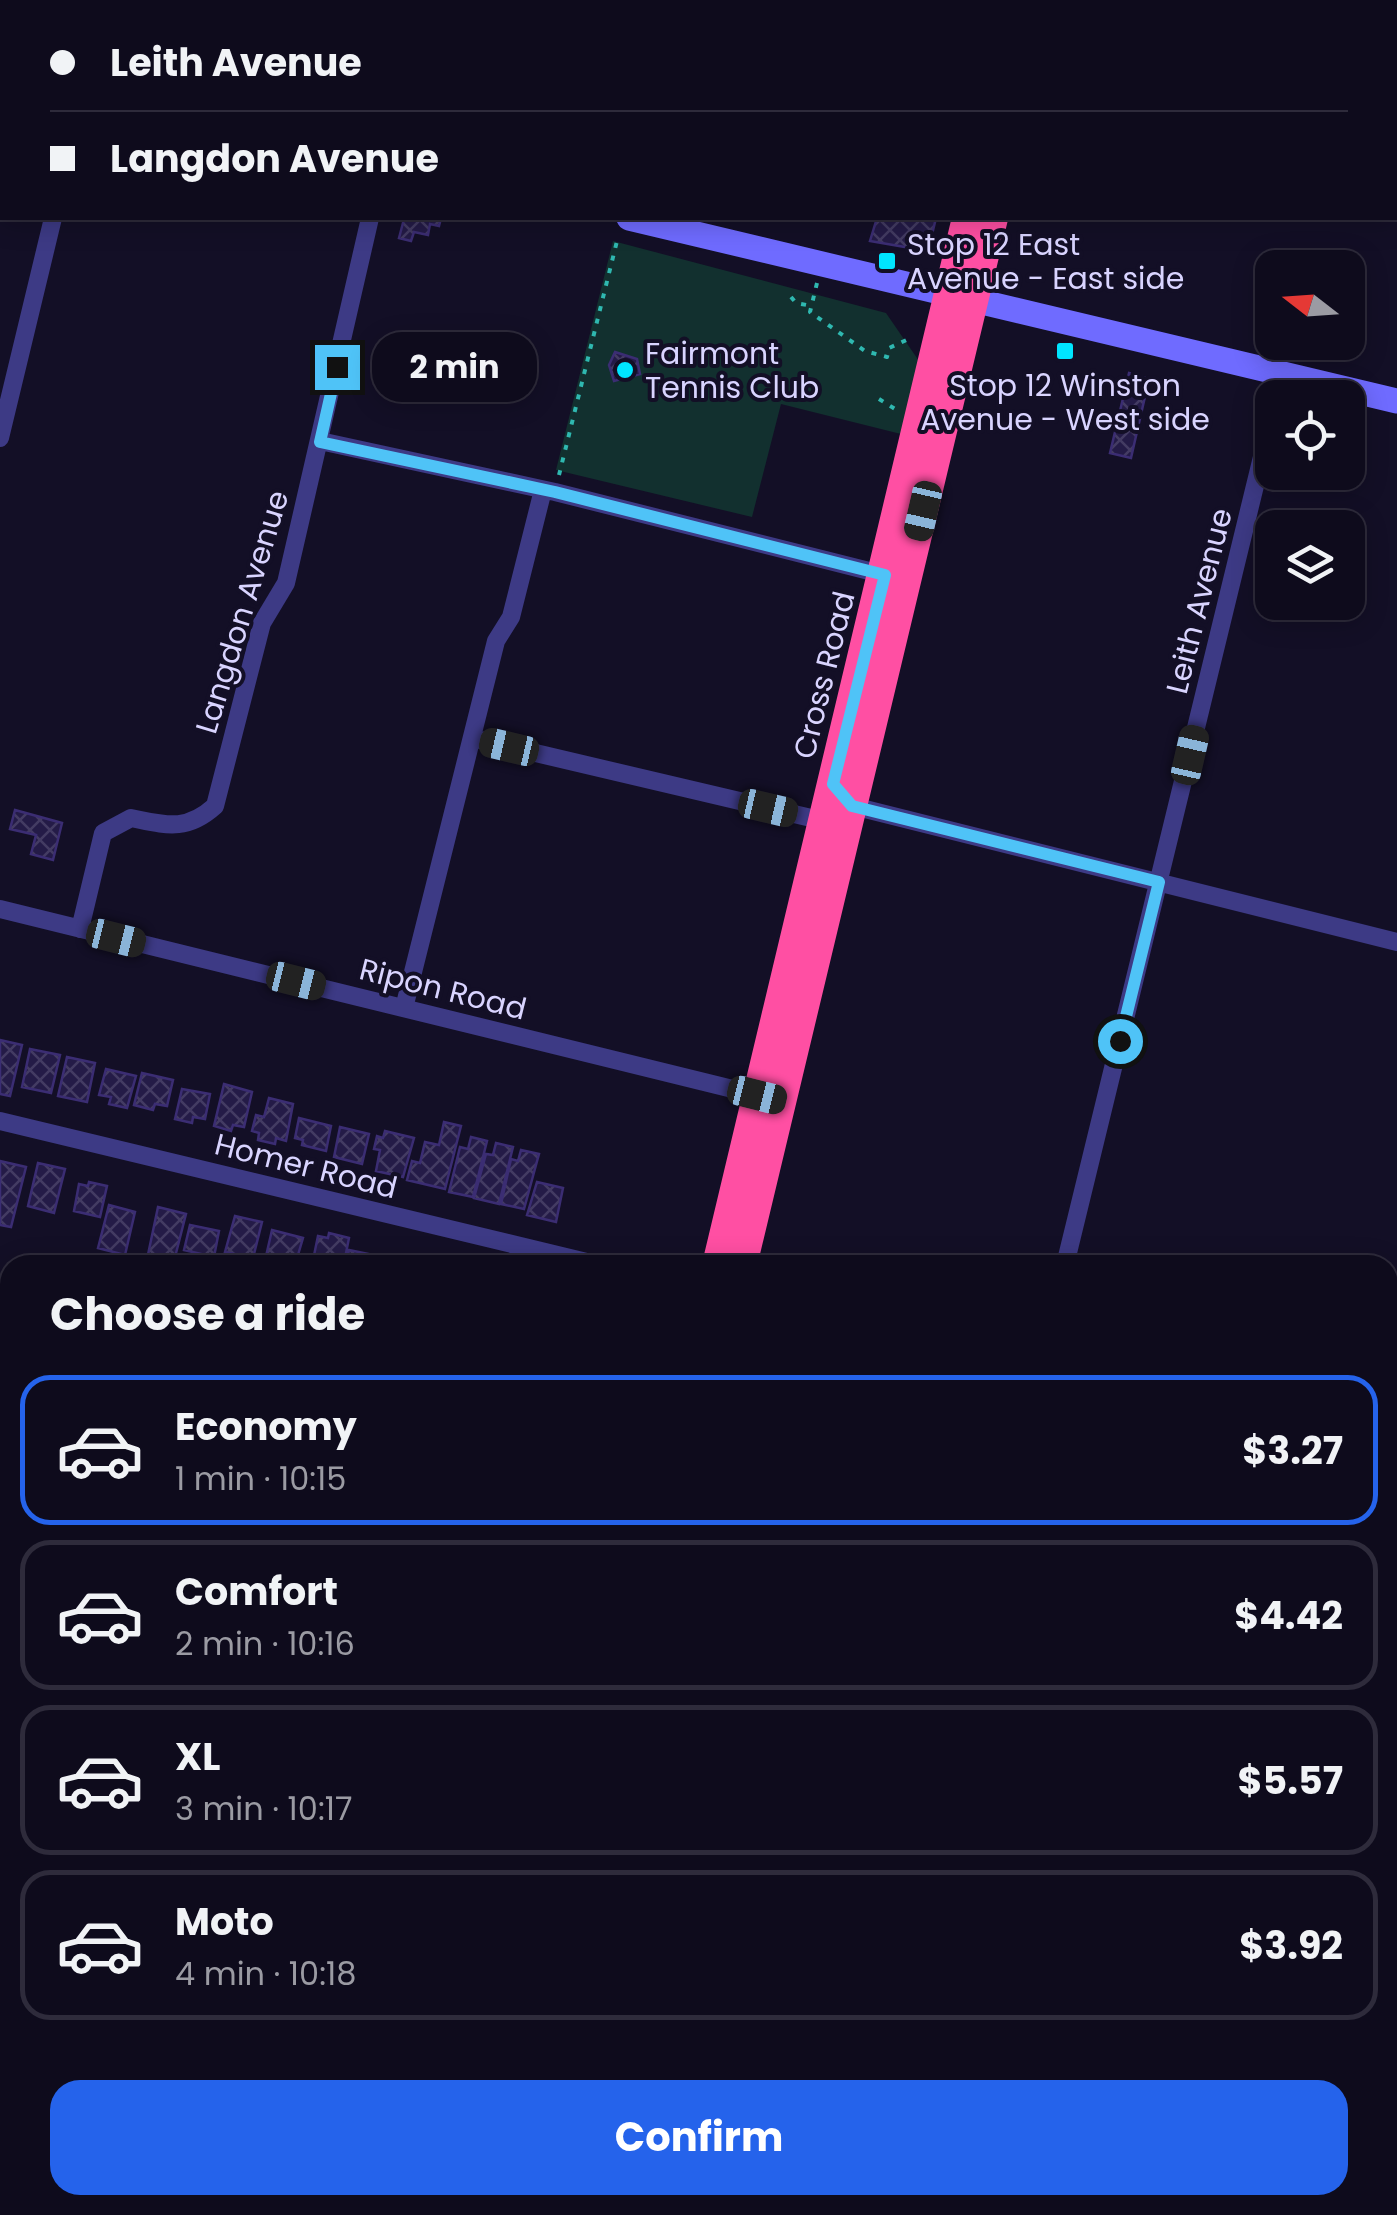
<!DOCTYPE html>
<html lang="en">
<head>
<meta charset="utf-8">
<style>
  body { margin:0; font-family:Poppins,sans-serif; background:#1c1929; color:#f1f3f6; height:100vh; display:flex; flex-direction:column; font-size:38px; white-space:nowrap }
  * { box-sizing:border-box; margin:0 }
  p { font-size:32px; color:#9b9ba3 }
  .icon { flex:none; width:55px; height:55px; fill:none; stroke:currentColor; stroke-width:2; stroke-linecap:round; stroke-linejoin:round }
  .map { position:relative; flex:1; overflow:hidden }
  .drawer { position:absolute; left:0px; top:1255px; width:1398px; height:960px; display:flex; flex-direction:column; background:#0e0b1c; border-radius:30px 30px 0 0; box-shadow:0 5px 25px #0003,0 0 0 2px #2e2b3b }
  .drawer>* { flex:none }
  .hud { position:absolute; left:0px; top:0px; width:1398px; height:220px; box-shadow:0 5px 25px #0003,0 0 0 2px #2e2b3b; display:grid; align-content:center; height:220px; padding:0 50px; background:#0e0b1c }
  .needle { width:65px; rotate:287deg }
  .fabs { position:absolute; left:1255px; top:250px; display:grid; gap:20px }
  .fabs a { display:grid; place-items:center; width:110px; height:110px; border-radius:20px; background:#0e0b1c; box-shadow:0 5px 25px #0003,0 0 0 2px #2e2b3b; font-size:50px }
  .end { position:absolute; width:45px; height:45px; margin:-22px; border:12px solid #4fc3f7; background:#111; box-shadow:0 0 0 5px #111 }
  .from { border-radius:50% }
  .bubble { position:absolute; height:70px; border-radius:30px; background:#0e0b1c; box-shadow:0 5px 25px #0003,0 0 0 2px #2e2b3b; font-size:32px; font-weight:700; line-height:70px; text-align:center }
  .car { position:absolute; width:30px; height:60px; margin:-30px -15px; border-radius:12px; box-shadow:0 0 8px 2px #0007; background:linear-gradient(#222 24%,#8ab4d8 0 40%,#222 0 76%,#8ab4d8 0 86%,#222 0) }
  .hud b { display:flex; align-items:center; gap:35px; height:95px; font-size:38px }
  .hud b+b { border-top:2px solid #2e2b3b }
  .hud i { width:25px; height:25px; background:#f1f3f6 }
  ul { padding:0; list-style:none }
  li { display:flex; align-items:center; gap:30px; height:150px; margin:0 20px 15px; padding:0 30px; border:5px solid #2e2b3b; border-radius:30px }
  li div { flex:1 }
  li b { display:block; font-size:38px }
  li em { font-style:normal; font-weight:700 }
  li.current { border-color:#2563eb }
  li>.icon { width:90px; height:90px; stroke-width:1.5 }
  h2 { padding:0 50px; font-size:45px; line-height:120px }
  .cta { display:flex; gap:20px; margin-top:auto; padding:20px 50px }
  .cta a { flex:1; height:115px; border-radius:30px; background:#2563eb; color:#fff; font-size:40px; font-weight:700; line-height:115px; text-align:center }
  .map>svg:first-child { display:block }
  .park { fill:#12302f }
  .building { fill:url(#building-cross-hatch); stroke:#3b2d73; stroke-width:2.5 }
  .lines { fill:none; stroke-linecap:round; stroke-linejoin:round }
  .path { stroke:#2fb8b0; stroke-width:4; stroke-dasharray:5 8; stroke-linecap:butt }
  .street { stroke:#3d3a85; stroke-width:18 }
  .secondary { stroke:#6f6bff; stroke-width:25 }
  .highway { stroke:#ff4fa3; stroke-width:30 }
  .rail-casing { stroke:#00e5ff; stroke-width:9 }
  .rail { stroke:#130f26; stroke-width:5; stroke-dasharray:15; stroke-linecap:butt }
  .route { stroke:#4fc3f7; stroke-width:12 }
  .poi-dot { fill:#00e5ff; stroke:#130f26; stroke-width:4 }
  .labels { text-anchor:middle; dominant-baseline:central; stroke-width:8; stroke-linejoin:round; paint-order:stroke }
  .poi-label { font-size:30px; fill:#d9d4ff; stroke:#130f26; text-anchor:start }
  .street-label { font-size:30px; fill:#d9d4ff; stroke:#130f26 }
</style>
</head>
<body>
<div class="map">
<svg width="1397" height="2215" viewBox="0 0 1397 2215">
  <defs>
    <pattern id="building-cross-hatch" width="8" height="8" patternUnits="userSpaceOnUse" patternTransform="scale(2.5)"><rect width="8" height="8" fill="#241b47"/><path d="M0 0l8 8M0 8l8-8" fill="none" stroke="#433b63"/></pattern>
  </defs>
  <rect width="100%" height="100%" fill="#130f26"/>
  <path class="park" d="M613 241 886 313 919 361 901 434 781 404 752 517 556 470Z"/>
  <path class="building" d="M399 218H441L439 226 430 224 428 235 414 232 411 241 399 238 404 219Z
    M877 218H936L928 251 870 241Z
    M615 352 637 359 640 374 614 381 609 365Z
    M1129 373 1149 379 1131 458 1110 453Z
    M15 810 62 823 53 860 31 854 36 835 10 829Z
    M0 1040 22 1045 10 1096 0 1094Z
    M30 1049 60 1055 51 1093 22 1087Z
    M67 1057 95 1063 87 1102 58 1096Z
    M106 1069 136 1076 127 1108 109 1104 111 1097 99 1095Z
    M142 1073 173 1080 167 1106 155 1104 153 1110 134 1105Z
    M224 1084 252 1092 244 1127 233 1125 231 1131 214 1126Z
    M182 1089 210 1094 205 1119 193 1117 192 1123 175 1119Z
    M269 1098 293 1104 286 1141 276 1138 275 1144 258 1140 259 1133 252 1131 256 1115 264 1117Z
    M299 1118 331 1126 326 1151 302 1145 303 1140 295 1138Z
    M444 1122 461 1126 445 1189 407 1180 412 1161 420 1163 425 1142 439 1145Z
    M340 1127 369 1134 362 1164 334 1157Z
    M385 1131 414 1138 403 1177 376 1171 380 1150 374 1149 377 1136 383 1138Z
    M471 1137 487 1141 473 1197 449 1192 460 1147 468 1149Z
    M496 1143 513 1147 499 1204 474 1198 486 1154 493 1155Z
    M521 1150 539 1154 524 1209 501 1204 511 1159 518 1161Z
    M0 1161 26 1167 11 1227 0 1225Z
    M38 1163 65 1169 54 1213 28 1206Z
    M89 1182 107 1186 100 1217 74 1211 79 1184 88 1186Z
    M537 1182 563 1188 556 1222 527 1215Z
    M109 1205 135 1212 125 1255 98 1248Z
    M158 1207 186 1214 173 1265 146 1264Z
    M235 1216 262 1222 253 1258 225 1252Z
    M190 1225 219 1231 214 1257 184 1250Z
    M272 1230 303 1238 295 1265H264Z
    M329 1233 349 1238 345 1258 338 1256 336 1265H312L318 1236 328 1238Z
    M349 1250 383 1257 381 1265H345Z
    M0 1297 10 1299V1330L0 1328Z
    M0 1372 10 1391 8 1418 0 1401Z
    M0 1532 10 1546V1577L0 1574Z
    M0 2102 10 2105V2205H26L19 2206 17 2215 0 2213Z
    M176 2205H234L231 2215H174Z
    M248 2205H339L343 2215H245Z
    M559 2205H604L605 2215H557Z
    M880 2205H899L906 2207 904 2215H878Z"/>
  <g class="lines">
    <path class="path" d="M817 283 810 312 865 351 887 357 889 348 913 337
      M791 297 796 303 812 306
      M879 399 895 409
      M559 475 618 237
      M0 1494 2 1499 10 1495
      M0 1512 10 1532"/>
    <path class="street" d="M428 0 439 2
      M653 2 654 0
      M1387 2 1388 0
      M1395 85 1397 86
      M1277 398 1283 374
      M0 438 53 218
      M320 441 555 492 885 575
      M472 738 824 821
      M853 806 1397 942
      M0 909 757 1095
      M80 929 103 833 131 818C166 825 186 832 215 806L262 623 286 583 370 218
      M404 1008 496 641 511 617 543 490
      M0 1121 599 1265
      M1065 1265 1272 416
      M1388 1327 1397 1286
      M1388 1450 1397 1452
      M1388 1764 1397 1767
      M132 2215 134 2205
      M943 2215 946 2205
      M1218 2215 1221 2205"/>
    <path class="secondary" d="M0 64H2
      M629 218 1397 401"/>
    <path class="highway" d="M1039 0 1042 1
      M717 1265 967 218
      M742 1265 993 218
      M488 2215 490 2205
      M513 2215 516 2205"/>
    <g class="rail-casing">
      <path id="rail" d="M0 1438 10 1458
        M0 1478 10 1499
        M358 2205 363 2215
        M382 2205 387 2215"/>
    </g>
    <use href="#rail" class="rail"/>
  </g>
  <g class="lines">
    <path class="route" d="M337 367 320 442 555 492 885 575 833 784 852 806 1159 882 1120 1041"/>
  </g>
  <g class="poi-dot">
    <rect x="877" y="251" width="20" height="20" rx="5"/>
    <rect x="1055" y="341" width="20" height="20" rx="5"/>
    <circle cx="625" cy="370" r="10"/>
  </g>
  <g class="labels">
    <g class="poi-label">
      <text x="907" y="244">Stop 12 East<tspan x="907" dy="34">Avenue - East side</tspan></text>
      <text x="645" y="353">Fairmont<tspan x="645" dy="34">Tennis Club</tspan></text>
      <text x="1065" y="385" text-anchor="middle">Stop 12 Winston<tspan x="1065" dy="34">Avenue - West side</tspan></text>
    </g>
    <g class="street-label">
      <text transform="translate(1199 601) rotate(-76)">Leith Avenue</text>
      <text transform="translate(242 612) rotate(-73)">Langdon Avenue</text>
      <text transform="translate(824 675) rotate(-76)">Cross Road</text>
      <text transform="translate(443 989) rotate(14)">Ripon Road</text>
      <text transform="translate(306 1166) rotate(14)">Homer Road</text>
    </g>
  </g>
</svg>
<div class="fabs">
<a><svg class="needle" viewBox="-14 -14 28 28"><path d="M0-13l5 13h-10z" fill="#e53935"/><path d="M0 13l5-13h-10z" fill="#9b9ba3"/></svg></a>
<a><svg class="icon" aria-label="locate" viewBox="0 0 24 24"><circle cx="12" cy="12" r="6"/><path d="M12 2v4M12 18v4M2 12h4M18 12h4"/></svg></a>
<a><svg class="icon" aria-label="layers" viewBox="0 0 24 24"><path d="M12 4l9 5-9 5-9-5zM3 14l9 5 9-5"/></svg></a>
</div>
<i class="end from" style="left:1120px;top:1041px"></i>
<i class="end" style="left:337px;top:367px"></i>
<div class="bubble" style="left:372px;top:332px;width:165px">2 min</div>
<i class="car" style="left:923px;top:511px;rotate:193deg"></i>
<i class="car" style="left:509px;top:747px;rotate:283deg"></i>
<i class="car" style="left:1190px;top:755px;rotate:13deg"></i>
<i class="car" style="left:768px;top:808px;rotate:103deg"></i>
<i class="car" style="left:116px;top:938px;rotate:104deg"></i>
<i class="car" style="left:296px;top:981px;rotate:104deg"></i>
<i class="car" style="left:757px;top:1095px;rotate:104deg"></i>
<div class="hud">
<b><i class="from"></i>Leith Avenue</b>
<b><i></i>Langdon Avenue</b>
</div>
<section class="drawer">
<h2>Choose a ride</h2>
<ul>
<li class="current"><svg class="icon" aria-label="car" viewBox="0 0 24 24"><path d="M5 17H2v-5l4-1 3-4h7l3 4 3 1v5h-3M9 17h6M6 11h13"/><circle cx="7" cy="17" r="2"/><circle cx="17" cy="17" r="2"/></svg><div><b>Economy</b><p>1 min · 10:15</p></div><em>$3.27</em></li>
<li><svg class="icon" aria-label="car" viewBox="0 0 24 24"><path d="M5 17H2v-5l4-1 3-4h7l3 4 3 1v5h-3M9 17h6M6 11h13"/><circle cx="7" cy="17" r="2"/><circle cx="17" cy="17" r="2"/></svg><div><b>Comfort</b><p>2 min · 10:16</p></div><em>$4.42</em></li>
<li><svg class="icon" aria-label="car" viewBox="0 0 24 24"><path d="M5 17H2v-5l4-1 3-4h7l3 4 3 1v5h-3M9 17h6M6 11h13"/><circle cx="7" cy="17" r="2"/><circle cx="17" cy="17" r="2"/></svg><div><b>XL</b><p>3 min · 10:17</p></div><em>$5.57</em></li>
<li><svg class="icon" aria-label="car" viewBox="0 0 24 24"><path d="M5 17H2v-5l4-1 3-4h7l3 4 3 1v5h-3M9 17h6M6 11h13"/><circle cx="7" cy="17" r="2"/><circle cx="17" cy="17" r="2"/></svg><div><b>Moto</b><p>4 min · 10:18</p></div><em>$3.92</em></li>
</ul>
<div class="cta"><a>Confirm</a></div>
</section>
</div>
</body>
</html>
